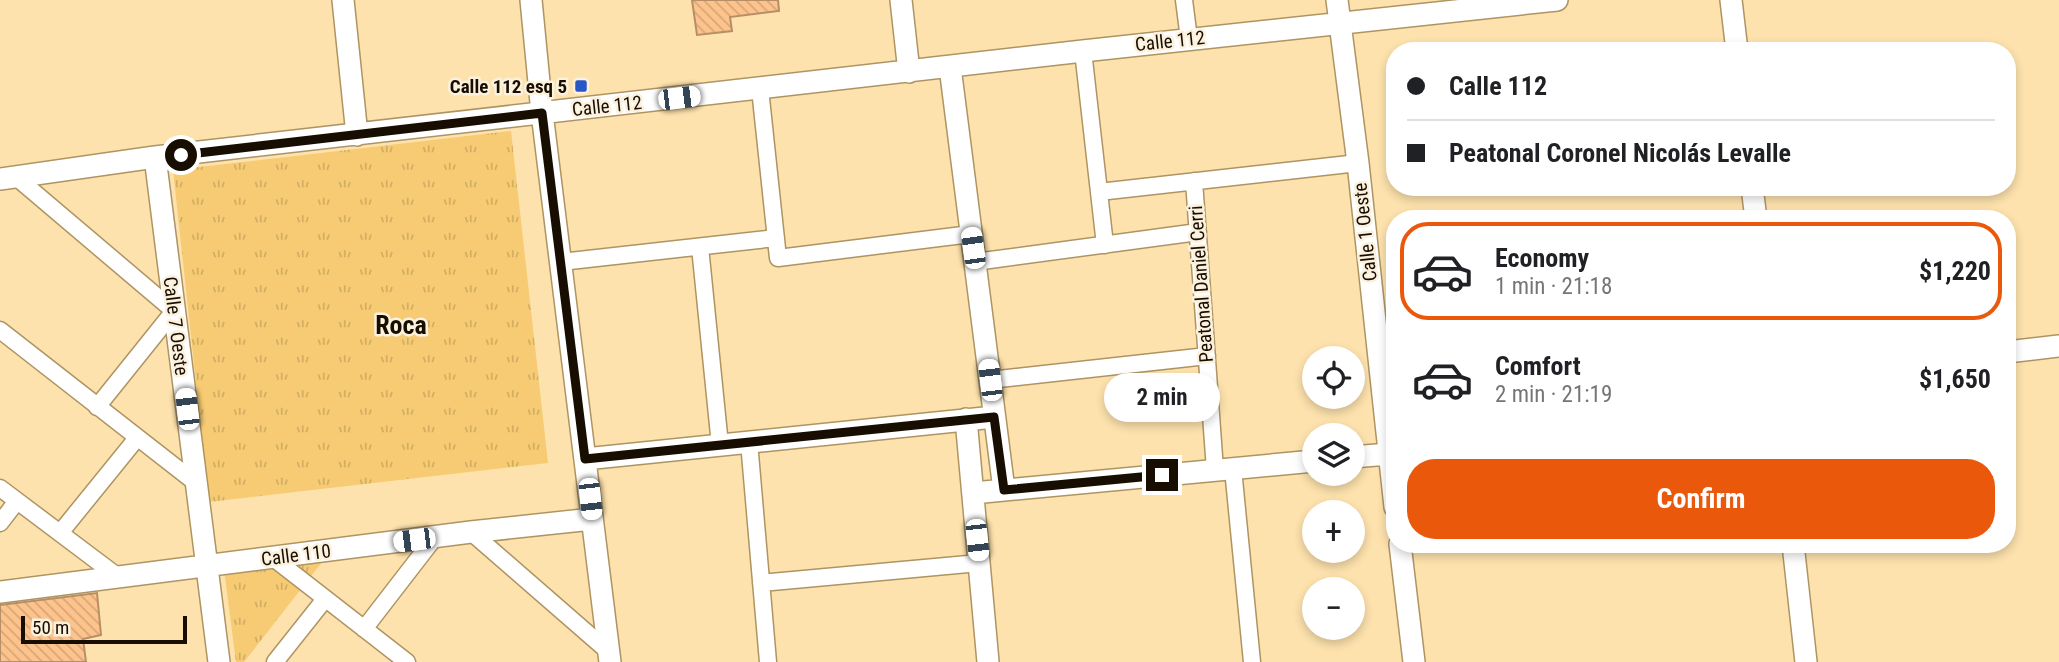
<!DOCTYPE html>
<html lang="en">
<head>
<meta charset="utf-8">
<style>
  body { margin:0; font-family:"Roboto Condensed",sans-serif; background:#f2f2f2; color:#202124; height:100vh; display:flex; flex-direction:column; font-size:26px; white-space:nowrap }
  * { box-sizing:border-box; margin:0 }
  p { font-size:23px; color:#757577 }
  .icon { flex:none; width:38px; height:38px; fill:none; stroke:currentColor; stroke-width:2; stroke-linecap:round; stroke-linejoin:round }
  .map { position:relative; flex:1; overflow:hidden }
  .side { position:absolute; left:1386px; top:210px; width:630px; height:343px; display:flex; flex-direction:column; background:#fff; border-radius:28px; box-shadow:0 4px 10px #0003 }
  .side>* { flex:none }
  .hud { position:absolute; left:1386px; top:42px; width:630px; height:154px; border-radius:28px; box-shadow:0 4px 10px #0003; display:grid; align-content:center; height:154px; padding:0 21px; background:#fff }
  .tools { position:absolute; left:1302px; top:346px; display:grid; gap:14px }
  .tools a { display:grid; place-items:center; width:63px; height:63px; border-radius:50%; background:#fff; box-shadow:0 4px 10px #0003; font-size:35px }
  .scale { position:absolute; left:21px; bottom:18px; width:166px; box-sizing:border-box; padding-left:7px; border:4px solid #170d00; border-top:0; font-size:19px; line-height:24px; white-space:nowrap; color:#170d00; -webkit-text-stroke:5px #fcf1dd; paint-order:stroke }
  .end { position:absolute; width:32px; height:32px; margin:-16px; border:9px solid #170d00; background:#fff; box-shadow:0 0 0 4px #fff }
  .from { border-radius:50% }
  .bubble { position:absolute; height:49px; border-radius:24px; background:#fff; box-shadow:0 4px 10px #0003; font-size:23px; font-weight:700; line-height:49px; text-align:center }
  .car { position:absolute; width:21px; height:42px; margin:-21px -10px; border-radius:9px; box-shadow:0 0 5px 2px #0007; background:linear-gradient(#fff 24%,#345 0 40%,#fff 0 76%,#345 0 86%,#fff 0) }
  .hud b { display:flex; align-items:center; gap:24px; height:66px; font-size:26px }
  .hud b+b { border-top:2px solid #e0e0e0 }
  .hud i { width:18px; height:18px; background:#202124 }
  ul { padding:12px 0 0; list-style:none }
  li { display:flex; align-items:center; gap:21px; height:98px; margin:0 14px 10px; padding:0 7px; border:4px solid transparent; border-radius:28px }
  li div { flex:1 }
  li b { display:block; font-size:26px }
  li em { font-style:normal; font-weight:700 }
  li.selected { border-color:#ea580c }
  li>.icon { width:63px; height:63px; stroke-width:1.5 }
  .action { display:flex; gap:14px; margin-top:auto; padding:14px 21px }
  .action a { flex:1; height:80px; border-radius:28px; background:#ea580c; color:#fff; font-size:28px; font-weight:700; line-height:80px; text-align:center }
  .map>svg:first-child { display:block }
  .grass { fill:url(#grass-tufts) }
  .building { fill:url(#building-back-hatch); stroke:#b88e67; stroke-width:2 }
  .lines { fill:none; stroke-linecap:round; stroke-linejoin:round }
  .pedestrian-casing { stroke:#ae9462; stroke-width:19 }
  .minor-casing { stroke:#ae9462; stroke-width:24 }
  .pedestrian { stroke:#fff; stroke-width:16 }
  .minor { stroke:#fff; stroke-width:21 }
  .route { stroke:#170d00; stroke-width:9 }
  .poi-dot { fill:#2857c5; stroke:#fcf1dd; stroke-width:2.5 }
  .labels { text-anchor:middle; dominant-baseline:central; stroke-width:5; stroke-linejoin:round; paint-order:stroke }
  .street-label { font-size:19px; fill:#170d00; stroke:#fcf1dd }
  .poi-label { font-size:19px; font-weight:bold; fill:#170d00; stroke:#fcf1dd; text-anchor:end }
  .district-label { font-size:26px; font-weight:bold; fill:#170d00; stroke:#fcf1dd }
</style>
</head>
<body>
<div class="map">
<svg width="2059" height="662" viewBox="0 0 2059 662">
  <defs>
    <pattern id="grass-tufts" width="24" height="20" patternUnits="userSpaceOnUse" patternTransform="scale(1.75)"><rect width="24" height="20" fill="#f6cb73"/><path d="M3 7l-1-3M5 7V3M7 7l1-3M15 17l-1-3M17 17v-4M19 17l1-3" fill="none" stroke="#d2ad62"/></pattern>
    <pattern id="building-back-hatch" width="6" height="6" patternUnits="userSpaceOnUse" patternTransform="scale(1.75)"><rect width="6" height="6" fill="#fdc38c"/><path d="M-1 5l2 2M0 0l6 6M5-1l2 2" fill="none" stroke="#d8a677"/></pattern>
  </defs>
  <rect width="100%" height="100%" fill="#fde2ad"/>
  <path class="grass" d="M511 131 548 463 209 502 173 170Z
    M326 557 244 662H236L223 562Z"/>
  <path class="building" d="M692 0H778L779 11 730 17 732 31 697 35Z
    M97 593 101 635 83 639 86 662H0V605Z"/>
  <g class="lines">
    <g class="pedestrian-casing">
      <path id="pedestrian" d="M1184 0 1189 39
        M1083 51 1105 245
        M760 89 778 258 971 234
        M16 177 174 311 97 407
        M1194 181 1215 470
        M1099 192 1358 163
        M700 247 720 445
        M561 262 776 238
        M975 262 1198 232
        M0 330 196 483
        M990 380 1207 356
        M749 442 768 662
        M1233 469 1252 662
        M0 488 117 576
        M0 523 17 501
        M471 532 609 652 607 655
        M60 533 137 438
        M272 557 407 662
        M761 583 979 563
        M364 629 435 537
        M275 662 325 599"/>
    </g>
    <g class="minor-casing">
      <path id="minor" d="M343 0 357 135
        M531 0 542 113 610 662
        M901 0 909 72
        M1337 0 1358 163 1395 507
        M1731 0 1737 51
        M950 67 1004 490
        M155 157 219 662
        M0 179 155 157 1083 51 1557 0
        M1752 187 1756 219
        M2007 352 2059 346
        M966 419 988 662
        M1353 457 1388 454
        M585 459 994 417
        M973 493 1314 461
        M1400 544 1414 662
        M1793 544 1806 662
        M0 592 471 532 592 519"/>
    </g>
    <use href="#pedestrian" class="pedestrian"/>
    <use href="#minor" class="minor"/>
  </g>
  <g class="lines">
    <path class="route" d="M181 155 542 113 585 459 994 417 1004 490 1162 475"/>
  </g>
  <rect class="poi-dot" x="574" y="79" width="14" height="14" rx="3.5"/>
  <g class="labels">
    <g class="street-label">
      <text transform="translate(1170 41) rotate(-6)">Calle 112</text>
      <text transform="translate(607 106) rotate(-6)">Calle 112</text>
      <text transform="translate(1365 232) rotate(-96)">Calle 1 Oeste</text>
      <text transform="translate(1201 284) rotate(-94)">Peatonal Daniel Cerri</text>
      <text transform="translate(176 326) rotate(83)">Calle 7 Oeste</text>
      <text transform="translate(296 555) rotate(-7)">Calle 110</text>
    </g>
    <g class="poi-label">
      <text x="567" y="86">Calle 112 esq 5</text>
    </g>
    <g class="district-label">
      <text x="401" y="325">Roca</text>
    </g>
  </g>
</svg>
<div class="tools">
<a><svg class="icon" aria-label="locate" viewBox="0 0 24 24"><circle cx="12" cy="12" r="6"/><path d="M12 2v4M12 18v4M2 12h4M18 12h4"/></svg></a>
<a><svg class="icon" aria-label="layers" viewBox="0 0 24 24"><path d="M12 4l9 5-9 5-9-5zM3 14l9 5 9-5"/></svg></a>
<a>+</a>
<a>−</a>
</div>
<div class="scale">50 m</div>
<i class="end from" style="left:181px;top:155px"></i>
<i class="end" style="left:1162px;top:475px"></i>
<div class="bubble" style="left:1104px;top:373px;width:116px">2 min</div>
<i class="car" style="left:679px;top:98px;rotate:83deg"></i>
<i class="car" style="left:973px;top:248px;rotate:352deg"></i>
<i class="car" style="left:990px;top:380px;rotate:353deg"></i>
<i class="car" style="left:187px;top:409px;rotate:353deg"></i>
<i class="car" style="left:590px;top:499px;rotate:174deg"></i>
<i class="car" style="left:414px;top:540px;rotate:263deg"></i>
<i class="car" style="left:977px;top:540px;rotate:174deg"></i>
<div class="hud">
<b><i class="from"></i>Calle 112</b>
<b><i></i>Peatonal Coronel Nicolás Levalle</b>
</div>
<section class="side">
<ul>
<li class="selected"><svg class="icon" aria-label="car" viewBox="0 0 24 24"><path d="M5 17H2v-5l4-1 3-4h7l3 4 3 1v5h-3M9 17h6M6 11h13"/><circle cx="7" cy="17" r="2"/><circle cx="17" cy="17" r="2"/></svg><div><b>Economy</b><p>1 min · 21:18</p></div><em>$1,220</em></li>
<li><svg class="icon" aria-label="car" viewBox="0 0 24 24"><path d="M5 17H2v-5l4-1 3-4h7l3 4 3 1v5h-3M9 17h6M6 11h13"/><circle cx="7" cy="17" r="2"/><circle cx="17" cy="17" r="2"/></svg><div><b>Comfort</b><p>2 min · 21:19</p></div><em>$1,650</em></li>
</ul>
<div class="action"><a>Confirm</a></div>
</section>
</div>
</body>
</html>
